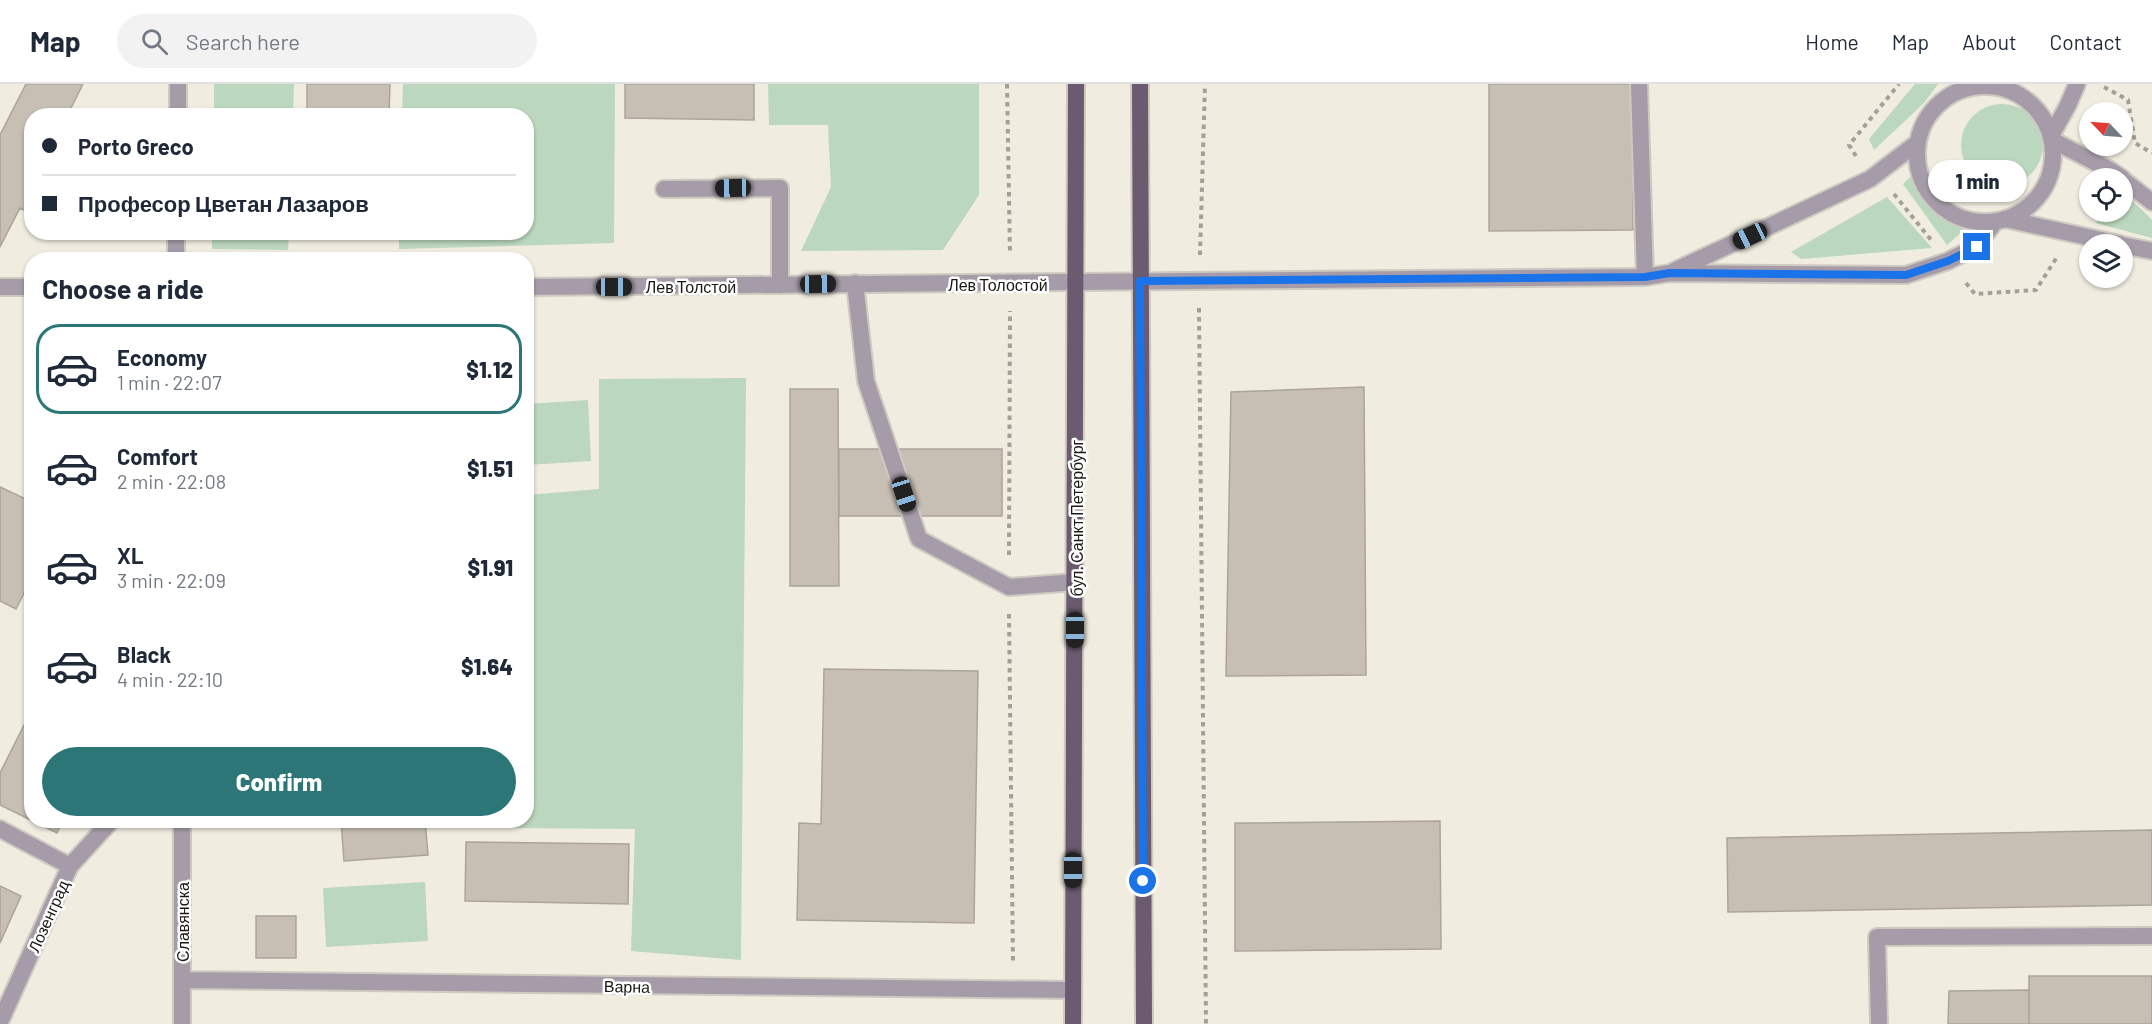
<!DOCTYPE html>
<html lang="en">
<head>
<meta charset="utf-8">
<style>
  body { margin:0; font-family:Barlow,sans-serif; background:#f2f2f3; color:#1f2937; height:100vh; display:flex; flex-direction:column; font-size:22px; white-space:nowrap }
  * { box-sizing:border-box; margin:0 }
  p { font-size:20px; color:#747a83 }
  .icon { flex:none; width:33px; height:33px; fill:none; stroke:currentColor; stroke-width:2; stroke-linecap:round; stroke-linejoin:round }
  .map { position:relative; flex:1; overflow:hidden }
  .sheet { position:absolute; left:24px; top:168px; width:510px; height:576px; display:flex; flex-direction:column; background:#fff; border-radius:24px; box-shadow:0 2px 4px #0004 }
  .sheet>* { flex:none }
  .banner { position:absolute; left:24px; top:24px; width:510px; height:132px; border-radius:24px; box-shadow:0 2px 4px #0004; display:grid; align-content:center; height:132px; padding:0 18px; background:#fff }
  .needle { width:39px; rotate:295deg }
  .tools { position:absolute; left:2079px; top:18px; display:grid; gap:12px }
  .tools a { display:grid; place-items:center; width:54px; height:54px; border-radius:50%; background:#fff; box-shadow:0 2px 4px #0004; font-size:30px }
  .end { position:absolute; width:27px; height:27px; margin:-14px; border:8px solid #1a73e8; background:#fff; box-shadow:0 0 0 3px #fff }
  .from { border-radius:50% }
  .bubble { position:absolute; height:42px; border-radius:21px; background:#fff; box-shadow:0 2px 4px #0004; font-size:20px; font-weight:800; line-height:42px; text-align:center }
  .car { position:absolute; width:18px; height:36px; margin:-18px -9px; border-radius:8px; box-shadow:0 0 4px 2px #0007; background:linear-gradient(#222 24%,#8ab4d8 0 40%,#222 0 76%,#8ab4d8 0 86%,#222 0) }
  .banner b { display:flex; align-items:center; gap:21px; height:57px; font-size:22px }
  .banner b+b { border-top:2px solid #e0e1e3 }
  .banner i { width:15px; height:15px; background:#1f2937 }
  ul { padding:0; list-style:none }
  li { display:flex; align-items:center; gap:18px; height:90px; margin:0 12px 9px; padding:0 6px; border:3px solid transparent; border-radius:24px }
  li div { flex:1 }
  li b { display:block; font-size:22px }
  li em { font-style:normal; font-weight:800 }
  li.on { border-color:#2c7678 }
  li>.icon { width:54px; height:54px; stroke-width:1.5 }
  h2 { padding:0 18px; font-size:27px; line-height:72px }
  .primary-button { display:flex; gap:12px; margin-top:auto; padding:12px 18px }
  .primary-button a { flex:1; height:69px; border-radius:36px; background:#2c7678; color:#fff; font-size:24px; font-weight:800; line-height:69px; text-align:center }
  header { display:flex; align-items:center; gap:36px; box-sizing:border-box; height:84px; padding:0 30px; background:#fff; border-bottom:2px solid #e0e1e3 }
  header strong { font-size:28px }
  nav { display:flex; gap:33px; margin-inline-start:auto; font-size:21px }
  .search { width:420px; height:54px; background:#f2f2f3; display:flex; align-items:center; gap:15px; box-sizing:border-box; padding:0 21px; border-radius:33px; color:#747a83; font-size:22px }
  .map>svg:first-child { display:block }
  .green { fill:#bbd7bd }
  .building { fill:#c7beb4; stroke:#aca49a; stroke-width:1.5 }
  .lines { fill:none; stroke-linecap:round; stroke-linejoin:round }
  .service-casing { stroke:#cecac0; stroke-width:20 }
  .minor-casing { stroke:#cecac0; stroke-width:20 }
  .tertiary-casing { stroke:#cecac0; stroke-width:20 }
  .primary-casing { stroke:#cecac0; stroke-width:20 }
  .path { stroke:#a3a097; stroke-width:4; stroke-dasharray:4.5 4.5; stroke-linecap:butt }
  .service { stroke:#a69ca9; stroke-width:16 }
  .minor { stroke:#a69ca9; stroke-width:16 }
  .tertiary { stroke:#a69ca9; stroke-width:16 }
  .primary { stroke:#6b5a70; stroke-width:16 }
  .route { stroke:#1a73e8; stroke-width:8 }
  .labels { text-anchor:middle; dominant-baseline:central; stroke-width:5; stroke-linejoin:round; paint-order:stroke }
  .street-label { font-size:16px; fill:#1a1915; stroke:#fff }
</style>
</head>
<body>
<header>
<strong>Map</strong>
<div class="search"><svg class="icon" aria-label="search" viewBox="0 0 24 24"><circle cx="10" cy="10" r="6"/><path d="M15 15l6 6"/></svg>Search here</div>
<nav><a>Home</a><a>Map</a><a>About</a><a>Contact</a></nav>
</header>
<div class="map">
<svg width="2152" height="940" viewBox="0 0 2152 940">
  <rect width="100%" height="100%" fill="#f0ece0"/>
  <path class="green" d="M214 0H294L293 31H214Z
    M403 0H615L614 159 399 165V149L526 148V32L402 31Z
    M768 0H979V111L943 166 801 167 831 103 828 41H769Z
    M1915 0H1938L1924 19 1874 66 1869 55Z
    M1961 61a41 41 0 1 1 82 0a41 41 0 1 1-82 0Z
    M1913 90 1932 123 1964 146 1947 161 1903 100Z
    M2123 107 2152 136V154L2096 139 2103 128H2122Z
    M1887 113 1932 164 1801 175 1791 168Z
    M212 149H289L288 166 212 165Z
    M746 294 741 876 631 867 635 745 512 744V737L526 736 527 411 599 405V295Z
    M588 316 591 377 527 381V320Z
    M425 798 428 857 326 863 323 804Z"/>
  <path class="building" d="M26 0H83L67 32H32V130L20 124 0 163V51Z
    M307 0H390L389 32H307Z
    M625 0H754V36L625 34Z
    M1489 0H1632L1633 146 1489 147Z
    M304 148H387V151L304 150Z
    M1364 303 1366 591 1226 592 1231 308Z
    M790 305H838L839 502H790Z
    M839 365H1002V432H839Z
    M0 403 32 418V493L16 525 0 517Z
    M824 585 978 587 974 839 797 836 799 739 821 740Z
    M32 625V736H63L57 749 0 721V689Z
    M425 736 428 771 344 777 341 737Z
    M1440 737 1441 865 1235 867V739Z
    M2152 746V821L1728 828 1727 754Z
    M466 758 629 760 628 820 465 817Z
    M0 802 21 812 0 859Z
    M256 832H296V874H256Z
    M2029 892H2152V940H2029Z
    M2029 906V940H1948L1949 907Z"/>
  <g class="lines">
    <g class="service-casing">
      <path id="service" d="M1639 0 1645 193
        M2052 56 2110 86 2122 94
        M2122 95 2152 118
        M664 105 780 104V201
        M2005 135 2120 160
        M2122 161 2152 167
        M855 199 866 297 919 455 1009 503 1075 498
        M1879 940 1877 853 2152 852"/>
    </g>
    <g class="minor-casing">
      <path id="minor" d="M178 32V0
        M176 176V148
        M182 736V940
        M0 745 70 782
        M182 896 1073 906
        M0 938 70 782 112 736"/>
    </g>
    <g class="tertiary-casing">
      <path id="tertiary" d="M1917 70a68 68 0 1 1 136 0a68 68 0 1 1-136 0Z
        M2051 52 2068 21 2077 0
        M1674 187 1870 95 1917 59
        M0 203H32
        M526 203 1645 193 1670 189 1906 191 1948 177 1976 163 1995 138"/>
    </g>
    <g class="primary-casing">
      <path id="primary" d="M1140 0 1144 940
        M1073 940 1076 0"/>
    </g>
    <path class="path" d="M1007 0 1010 171
      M2104 3 2128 16 2135 59 2152 69
      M1856 72 1849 61 1899 0
      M1894 110 1931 156
      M1200 171 1205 0
      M1966 199 1975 210 2036 206 2057 173
      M1199 224 1206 940
      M1009 471 1010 227
      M1009 530 1013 879"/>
    <use href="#service" class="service"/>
    <use href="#minor" class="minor"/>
    <use href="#tertiary" class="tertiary"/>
    <use href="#primary" class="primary"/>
  </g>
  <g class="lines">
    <path class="route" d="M1143 797 1140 197 1645 193 1670 189 1906 191 1948 177 1977 163"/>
  </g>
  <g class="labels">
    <g class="street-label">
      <text x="998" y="200">Лев Толостой</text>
      <text x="691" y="202">Лев Толстой</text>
      <text transform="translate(1076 434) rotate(-90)">бул. Санкт Петербург</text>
      <text transform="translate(48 832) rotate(-66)">Лозенград</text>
      <text transform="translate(182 838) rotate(-90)">Славянска</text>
      <text transform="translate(627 902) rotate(1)">Варна</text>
    </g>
  </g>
</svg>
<div class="tools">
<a><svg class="needle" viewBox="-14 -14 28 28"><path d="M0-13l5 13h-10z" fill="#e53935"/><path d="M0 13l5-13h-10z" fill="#747a83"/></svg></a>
<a><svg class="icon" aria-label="locate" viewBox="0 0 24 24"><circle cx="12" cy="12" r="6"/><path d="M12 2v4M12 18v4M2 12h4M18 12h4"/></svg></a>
<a><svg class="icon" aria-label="layers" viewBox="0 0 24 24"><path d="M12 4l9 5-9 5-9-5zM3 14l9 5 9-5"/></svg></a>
</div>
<i class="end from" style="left:1143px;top:797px"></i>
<i class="end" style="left:1977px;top:163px"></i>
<div class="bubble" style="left:1928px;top:76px;width:99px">1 min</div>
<i class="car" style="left:733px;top:104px;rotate:269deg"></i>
<i class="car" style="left:1750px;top:152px;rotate:245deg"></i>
<i class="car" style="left:818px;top:200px;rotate:89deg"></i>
<i class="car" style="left:614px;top:203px;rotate:90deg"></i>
<i class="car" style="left:904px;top:410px;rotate:162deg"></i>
<i class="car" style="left:1075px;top:546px;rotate:180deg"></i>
<i class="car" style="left:1073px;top:786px;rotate:180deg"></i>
<div class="banner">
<b><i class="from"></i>Porto Greco</b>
<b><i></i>Професор Цветан Лазаров</b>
</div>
<section class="sheet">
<h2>Choose a ride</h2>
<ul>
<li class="on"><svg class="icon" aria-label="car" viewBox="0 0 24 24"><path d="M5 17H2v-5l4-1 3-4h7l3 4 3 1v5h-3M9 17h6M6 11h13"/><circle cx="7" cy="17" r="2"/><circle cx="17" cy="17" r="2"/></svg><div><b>Economy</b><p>1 min · 22:07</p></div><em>$1.12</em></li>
<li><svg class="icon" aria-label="car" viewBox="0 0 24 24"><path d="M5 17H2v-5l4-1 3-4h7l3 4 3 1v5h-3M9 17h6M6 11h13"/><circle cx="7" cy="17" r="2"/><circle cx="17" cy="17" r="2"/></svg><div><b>Comfort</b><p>2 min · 22:08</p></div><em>$1.51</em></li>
<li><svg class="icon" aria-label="car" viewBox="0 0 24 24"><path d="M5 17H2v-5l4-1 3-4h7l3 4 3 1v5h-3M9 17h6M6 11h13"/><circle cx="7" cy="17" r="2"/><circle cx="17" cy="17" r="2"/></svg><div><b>XL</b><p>3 min · 22:09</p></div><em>$1.91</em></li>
<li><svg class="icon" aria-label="car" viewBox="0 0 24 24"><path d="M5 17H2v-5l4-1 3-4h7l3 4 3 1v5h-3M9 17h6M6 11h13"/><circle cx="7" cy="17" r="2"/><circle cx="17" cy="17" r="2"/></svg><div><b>Black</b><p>4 min · 22:10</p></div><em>$1.64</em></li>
</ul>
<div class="primary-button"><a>Confirm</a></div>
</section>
</div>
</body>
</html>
